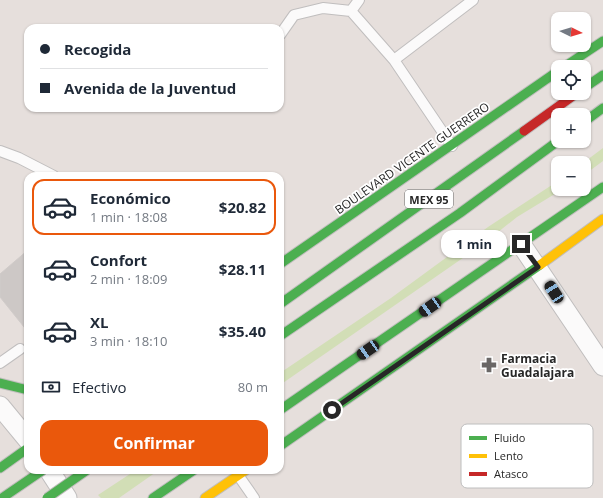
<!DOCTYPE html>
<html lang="es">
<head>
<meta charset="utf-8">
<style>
  body { margin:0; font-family:"Open Sans",sans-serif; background:#f2f2f3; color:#1f2937; height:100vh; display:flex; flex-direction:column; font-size:15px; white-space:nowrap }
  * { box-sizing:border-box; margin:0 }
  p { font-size:13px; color:#747a83 }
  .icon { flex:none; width:22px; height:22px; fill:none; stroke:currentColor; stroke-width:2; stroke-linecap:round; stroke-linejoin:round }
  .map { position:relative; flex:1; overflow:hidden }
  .drawer { position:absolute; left:24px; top:172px; width:260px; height:302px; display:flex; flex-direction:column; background:#fff; border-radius:12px; box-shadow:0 1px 3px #0004 }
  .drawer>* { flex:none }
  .hud { position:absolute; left:24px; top:24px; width:260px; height:88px; border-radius:12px; box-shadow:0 1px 3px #0004; display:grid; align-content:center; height:88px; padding:0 16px; background:#fff }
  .needle { width:26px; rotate:95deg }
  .tools { position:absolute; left:551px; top:12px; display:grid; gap:8px }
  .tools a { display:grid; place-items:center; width:40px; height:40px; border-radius:8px; background:#fff; box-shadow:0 1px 3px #0004; font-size:20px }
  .end { position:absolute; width:18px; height:18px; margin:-9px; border:5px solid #272727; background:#fff; box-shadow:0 0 0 2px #fff }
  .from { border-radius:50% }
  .bubble { position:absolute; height:28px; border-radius:12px; background:#fff; box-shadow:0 1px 3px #0004; font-size:13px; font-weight:700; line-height:28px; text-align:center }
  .car { position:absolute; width:12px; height:24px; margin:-12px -6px; border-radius:5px; box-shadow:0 0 3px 1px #0007; background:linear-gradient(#222 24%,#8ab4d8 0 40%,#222 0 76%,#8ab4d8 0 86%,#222 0) }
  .hud b { display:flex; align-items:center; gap:14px; height:38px; font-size:15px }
  .hud b+b { border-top:1px solid #e0e1e3 }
  .hud i { width:10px; height:10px; background:#1f2937 }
  ul { padding:7px 0 0; list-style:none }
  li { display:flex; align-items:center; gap:12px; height:56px; margin:0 8px 6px; padding:0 8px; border:2px solid transparent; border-radius:12px }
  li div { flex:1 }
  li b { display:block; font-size:15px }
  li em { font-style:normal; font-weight:700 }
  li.current { border-color:#ea580c }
  li>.icon { width:36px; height:36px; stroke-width:1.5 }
  .pay { display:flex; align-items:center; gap:10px; height:44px; padding:0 16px; font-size:15px }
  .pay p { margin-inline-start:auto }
  .button { display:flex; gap:8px; margin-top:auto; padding:8px 16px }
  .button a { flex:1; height:46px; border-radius:12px; background:#ea580c; color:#fff; font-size:16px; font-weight:700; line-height:46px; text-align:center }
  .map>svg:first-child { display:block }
  .green { fill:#d2deb6 }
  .building { fill:#cdc8c6; stroke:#d0cbc9 }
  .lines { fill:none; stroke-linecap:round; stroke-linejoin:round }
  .lane-casing { stroke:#c0bebe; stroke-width:12 }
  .street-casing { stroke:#c0bebe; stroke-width:21 }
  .fast-casing { stroke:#c0bebe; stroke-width:11 }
  .slow-casing { stroke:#c0bebe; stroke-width:11 }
  .jam-casing { stroke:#c0bebe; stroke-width:11 }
  .lane { stroke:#fbfafa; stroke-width:10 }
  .street { stroke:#fbfafa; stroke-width:19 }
  .fast { stroke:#4caf50; stroke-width:9 }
  .slow { stroke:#ffc107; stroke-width:9 }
  .jam { stroke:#c62828; stroke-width:9 }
  .fast-bridge-casing { stroke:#bfbcbb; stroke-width:11; stroke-linecap:butt }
  .fast-bridge { stroke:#4caf50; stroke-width:9 }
  .route { stroke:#272727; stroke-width:5 }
  .labels { text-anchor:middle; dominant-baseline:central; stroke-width:3.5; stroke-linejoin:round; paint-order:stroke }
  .shield { fill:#fff; stroke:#686868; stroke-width:1 }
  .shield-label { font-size:11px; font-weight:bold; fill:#272727 }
  .street-label { font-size:12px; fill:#272727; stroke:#fff }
  .poi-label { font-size:12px; font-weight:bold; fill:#272727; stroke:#fff; text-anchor:start }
  .key { fill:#fff; stroke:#bebebe; stroke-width:1 }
  .key-label { font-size:11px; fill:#272727 }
</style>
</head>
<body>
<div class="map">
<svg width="603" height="498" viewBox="0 0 603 498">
  <rect width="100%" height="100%" fill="#e6dfdc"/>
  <path class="green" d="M603 148V161L584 175 583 163Z
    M558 181V189H563L517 217 483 244 280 385V373L391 298 488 227Z
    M136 470H159L119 498H101L98 495Z"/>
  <path class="building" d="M28 250V332L0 297V274Z"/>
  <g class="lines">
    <g class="lane-casing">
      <path id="lane" d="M351 11 359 0
        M280 35 294 15 323 8 351 11 394 60 452 146
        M394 60 473 0
        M0 151 19 158 54 176
        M0 363 20 349
        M238 475 254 498"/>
    </g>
    <g class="street-casing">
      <path id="street" d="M521 244 603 366
        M0 406 28 440
        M49 470 67 498"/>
    </g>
    <g class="fast-casing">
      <path id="fast" d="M564 67 603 41
        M584 88 603 75
        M584 122 603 108
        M280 264 558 71
        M280 304 524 131
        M280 336 460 213 558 141
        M0 383 28 390
        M280 410 603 187
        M280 446 540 265
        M0 468 28 448
        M153 498 194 470"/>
    </g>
    <g class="slow-casing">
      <path id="slow" d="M540 265 603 219
        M205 498 246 470"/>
    </g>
    <g class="jam-casing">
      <path id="jam" d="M524 131 577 93"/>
    </g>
    <use href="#lane" class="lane"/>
    <use href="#street" class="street"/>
    <use href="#fast" class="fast"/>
    <use href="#slow" class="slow"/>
    <use href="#jam" class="jam"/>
    <g class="fast-bridge-casing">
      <path id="fast-bridge" d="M2 498 43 470
        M47 498 87 470"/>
    </g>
    <use href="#fast-bridge" class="fast-bridge"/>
  </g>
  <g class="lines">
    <path class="route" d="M332 410 538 267 521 244"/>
  </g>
  <defs>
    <g id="pharmacy-bare" transform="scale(1.2)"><path d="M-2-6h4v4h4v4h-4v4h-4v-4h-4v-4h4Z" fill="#6a6766" stroke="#fff" stroke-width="2.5" paint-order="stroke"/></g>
  </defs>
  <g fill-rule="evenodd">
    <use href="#pharmacy-bare" x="489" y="365"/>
  </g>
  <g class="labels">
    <rect class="shield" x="405" y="190" width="48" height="18" rx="3"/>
    <g class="shield-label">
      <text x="429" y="199">MEX 95</text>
    </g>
    <g class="street-label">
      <text transform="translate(412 158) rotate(-35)">BOULEVARD VICENTE GUERRERO</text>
    </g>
    <g class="poi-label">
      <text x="501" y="358">Farmacia<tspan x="501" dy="14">Guadalajara</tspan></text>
    </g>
  </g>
  <rect x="461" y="424" width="132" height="64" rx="6" class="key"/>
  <rect x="469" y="436" width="18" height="4" fill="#4caf50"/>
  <rect x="469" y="454" width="18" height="4" fill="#ffc107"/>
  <rect x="469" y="472" width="18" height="4" fill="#c62828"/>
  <g class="key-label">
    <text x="494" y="442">Fluido</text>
    <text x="494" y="460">Lento</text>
    <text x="494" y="478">Atasco</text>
  </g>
</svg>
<div class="tools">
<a><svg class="needle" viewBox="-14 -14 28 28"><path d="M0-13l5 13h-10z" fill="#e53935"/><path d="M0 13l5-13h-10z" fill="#747a83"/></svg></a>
<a><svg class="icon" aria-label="locate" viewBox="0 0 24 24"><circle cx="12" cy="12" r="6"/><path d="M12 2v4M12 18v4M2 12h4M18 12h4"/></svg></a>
<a>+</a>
<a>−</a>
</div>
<i class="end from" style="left:332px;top:410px"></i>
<i class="end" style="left:521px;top:244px"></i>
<div class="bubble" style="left:441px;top:230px;width:66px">1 min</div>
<i class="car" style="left:554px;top:292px;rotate:327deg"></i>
<i class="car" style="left:430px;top:307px;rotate:235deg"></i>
<i class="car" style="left:368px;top:350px;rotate:236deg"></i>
<div class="hud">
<b><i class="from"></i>Recogida</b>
<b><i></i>Avenida de la Juventud</b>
</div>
<section class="drawer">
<ul>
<li class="current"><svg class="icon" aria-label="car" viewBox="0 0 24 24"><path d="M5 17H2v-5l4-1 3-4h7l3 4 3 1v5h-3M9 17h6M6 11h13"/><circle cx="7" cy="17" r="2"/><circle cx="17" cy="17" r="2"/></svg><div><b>Económico</b><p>1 min · 18:08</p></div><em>$20.82</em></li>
<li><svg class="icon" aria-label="car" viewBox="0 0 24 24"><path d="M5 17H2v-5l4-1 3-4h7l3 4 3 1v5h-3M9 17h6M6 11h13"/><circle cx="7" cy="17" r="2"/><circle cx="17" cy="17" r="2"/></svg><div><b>Confort</b><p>2 min · 18:09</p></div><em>$28.11</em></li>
<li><svg class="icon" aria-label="car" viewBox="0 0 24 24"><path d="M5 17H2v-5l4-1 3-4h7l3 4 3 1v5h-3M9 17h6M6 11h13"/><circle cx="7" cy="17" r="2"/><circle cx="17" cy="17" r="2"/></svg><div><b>XL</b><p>3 min · 18:10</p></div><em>$35.40</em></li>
</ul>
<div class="pay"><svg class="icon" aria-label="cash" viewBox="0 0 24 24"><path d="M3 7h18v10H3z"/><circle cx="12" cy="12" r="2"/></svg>Efectivo<p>80 m</p></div>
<div class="button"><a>Confirmar</a></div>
</section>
</div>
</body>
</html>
